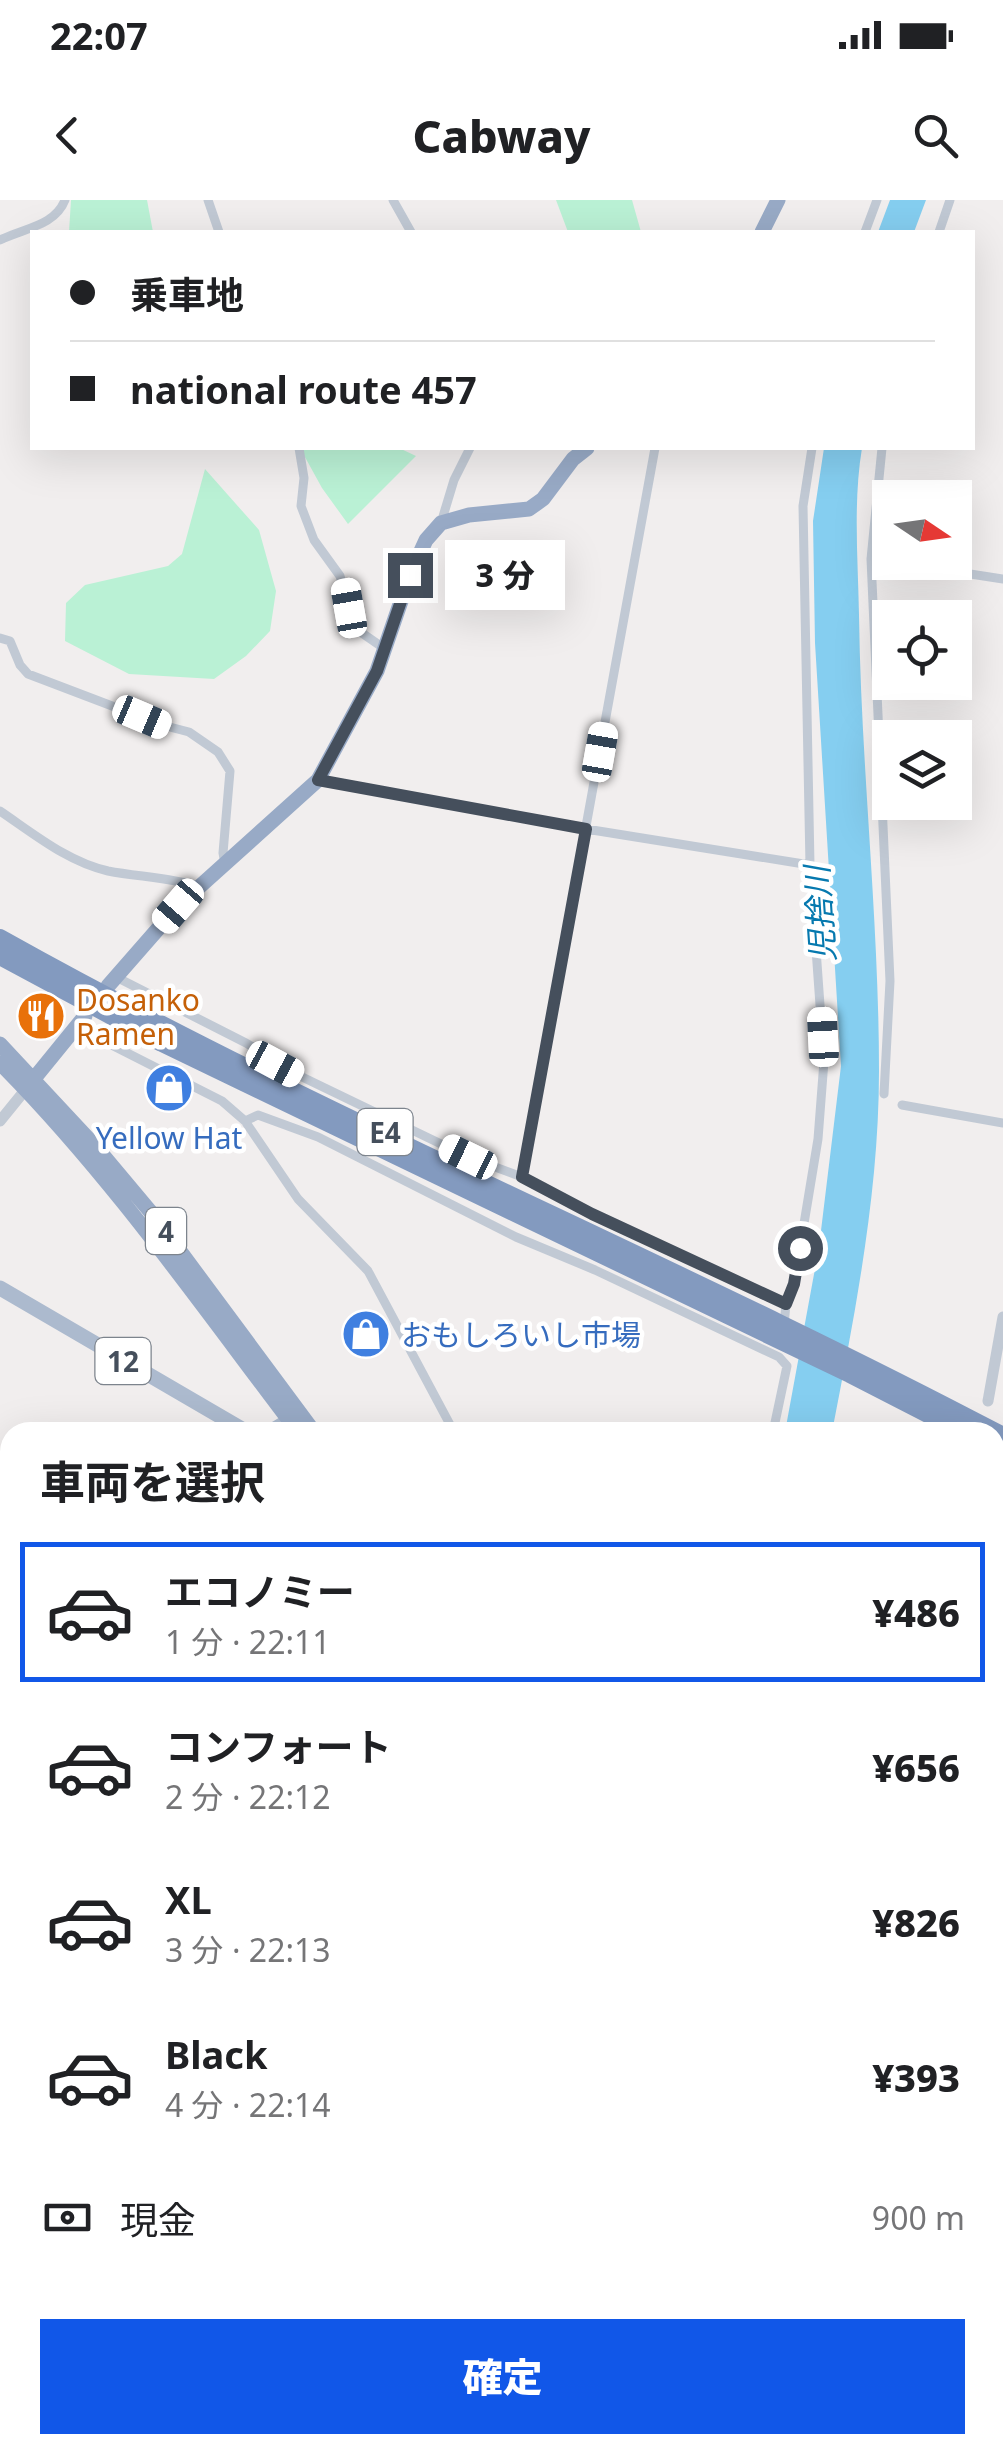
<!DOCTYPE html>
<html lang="ja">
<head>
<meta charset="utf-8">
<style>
  body { margin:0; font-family:"Noto Sans","Noto Sans JP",sans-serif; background:#f6f6f6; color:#202124; height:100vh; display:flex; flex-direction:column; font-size:38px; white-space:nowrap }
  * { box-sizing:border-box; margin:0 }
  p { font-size:32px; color:#757577 }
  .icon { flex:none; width:55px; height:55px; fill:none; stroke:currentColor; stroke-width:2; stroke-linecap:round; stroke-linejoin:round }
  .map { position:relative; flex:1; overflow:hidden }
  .drawer { position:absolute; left:0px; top:1222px; width:1005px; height:1032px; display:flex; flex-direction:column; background:#fff; border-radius:30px 30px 0 0; box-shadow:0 10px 40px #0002 }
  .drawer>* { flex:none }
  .guide { position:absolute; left:30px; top:30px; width:945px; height:220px; border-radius:0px; box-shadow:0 10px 40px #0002; display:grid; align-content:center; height:220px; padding:0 40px; background:#fff }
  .needle { width:65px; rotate:103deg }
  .fabs { position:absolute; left:872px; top:280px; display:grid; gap:20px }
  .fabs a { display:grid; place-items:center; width:100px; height:100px; border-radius:0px; background:#fff; box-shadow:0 10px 40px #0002; font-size:50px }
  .end { position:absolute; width:45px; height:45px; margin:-22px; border:12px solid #454f5c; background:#fff; box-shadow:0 0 0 5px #fff }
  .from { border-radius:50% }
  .bubble { position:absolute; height:70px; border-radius:0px; background:#fff; box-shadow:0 10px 40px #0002; font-size:32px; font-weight:800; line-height:70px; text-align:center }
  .car { position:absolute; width:30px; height:60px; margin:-30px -15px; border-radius:12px; box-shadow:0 0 8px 2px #0007; background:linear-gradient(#fff 24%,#345 0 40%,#fff 0 76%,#345 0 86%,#fff 0) }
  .guide b { display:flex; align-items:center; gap:35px; height:95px; font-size:38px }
  .guide b+b { border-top:2px solid #e0e0e0 }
  .guide i { width:25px; height:25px; background:#202124 }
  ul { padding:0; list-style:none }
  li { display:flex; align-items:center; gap:30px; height:140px; margin:0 20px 15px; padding:0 20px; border:5px solid transparent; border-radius:0px }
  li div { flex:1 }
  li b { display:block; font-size:38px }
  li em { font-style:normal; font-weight:800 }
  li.selected { border-color:#1157e8 }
  li>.icon { width:90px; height:90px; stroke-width:1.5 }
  h2 { padding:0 40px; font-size:45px; line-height:120px }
  .pay { display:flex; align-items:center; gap:25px; height:110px; padding:0 40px; font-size:38px }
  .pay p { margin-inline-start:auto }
  .cta { display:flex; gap:20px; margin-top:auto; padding:20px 40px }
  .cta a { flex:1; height:115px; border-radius:0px; background:#1157e8; color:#fff; font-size:40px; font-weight:800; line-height:115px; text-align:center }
  .status { display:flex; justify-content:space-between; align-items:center; height:70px; padding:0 50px; background:#fff; direction:ltr }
  .status svg { height:28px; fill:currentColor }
  header { display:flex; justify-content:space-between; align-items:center; height:130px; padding:0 40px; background:#fff; font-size:45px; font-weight:800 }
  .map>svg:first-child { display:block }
  .green { fill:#baf1d5 }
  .water { fill:#85cef0 }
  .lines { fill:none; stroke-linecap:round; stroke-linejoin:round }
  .river { stroke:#85cef0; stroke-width:15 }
  .minor { stroke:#c1c9d4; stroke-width:9 }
  .tertiary { stroke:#c1c9d4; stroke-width:11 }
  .primary { stroke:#acbace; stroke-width:15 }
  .trunk { stroke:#98aac6; stroke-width:15 }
  .motorway { stroke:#839abf; stroke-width:18 }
  .route { stroke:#454f5c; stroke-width:12 }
  .labels { text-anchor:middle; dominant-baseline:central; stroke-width:9; stroke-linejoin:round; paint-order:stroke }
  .shield { fill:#fff; stroke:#7d848d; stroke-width:2.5 }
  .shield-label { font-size:28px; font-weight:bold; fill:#454f5c }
  .food-label { font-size:30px; fill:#c56008; stroke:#fff; text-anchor:start }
  .shop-label { font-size:30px; fill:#366cbe; stroke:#fff }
  .water-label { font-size:32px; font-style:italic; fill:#0679af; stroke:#fff }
</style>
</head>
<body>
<div class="status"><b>22:07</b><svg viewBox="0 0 49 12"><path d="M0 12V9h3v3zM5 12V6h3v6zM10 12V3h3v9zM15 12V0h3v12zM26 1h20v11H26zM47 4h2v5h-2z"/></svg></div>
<header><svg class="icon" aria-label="back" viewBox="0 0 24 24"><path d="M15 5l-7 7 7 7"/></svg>Cabway<svg class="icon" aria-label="search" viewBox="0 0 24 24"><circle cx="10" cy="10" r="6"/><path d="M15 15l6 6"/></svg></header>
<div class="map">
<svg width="1003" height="2253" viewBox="0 0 1003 2253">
  <rect width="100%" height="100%" fill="#f1eeee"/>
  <path class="green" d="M71 0H147L153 32H69Z
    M556 0H632L641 32H568Z
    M300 248H399L416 256 348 324 322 288Z
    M205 269 259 330 276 391 270 431 246 456 214 479 129 474 65 441 66 403 85 385 168 366 182 354Z
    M10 1933V2197L0 2202V1939Z"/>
  <path class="water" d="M890 0H926L914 32H878Z
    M824 248H862C853 302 858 359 859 415 861 567 879 719 879 871 879 993 855 1113 832 1232H785L819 1047 841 866 815 443 813 321Z"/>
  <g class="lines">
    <path class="river" d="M0 1341 10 1338
      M0 1630 10 1637
      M0 1913 10 1898"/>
    <path class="minor" d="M208 0 219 32
      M393 0 411 32
      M865 32 877 0
      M939 32 950 0
      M0 40C24 28 55 26 65 0
      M299 248 304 278 301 306 314 340 340 376 353 421 359 431 385 449
      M882 248 871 359 890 781 884 894
      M441 323 454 280 470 248
      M893 362 1003 379
      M0 438 10 441 20 465 28 474 162 525 189 532 218 552 230 571 223 653 225 664
      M318 580 586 629 810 665
      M0 611C34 634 68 662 108 671 139 677 170 677 200 687
      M116 777 246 843 298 875 468 957 522 977 592 1014 786 1104
      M76 827 222 901 245 921 298 999 368 1071 454 1232
      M902 905 1003 923
      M245 921 258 915 318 937 516 1037 595 1070 779 1157 787 1166 773 1232
      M522 977 655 248
      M784 1125 786 1104 794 1084 818 939 824 861 810 665 803 306 812 248
      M995 1615 1003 1604
      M995 1664 1003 1665
      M0 1763 10 1769
      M0 1873 10 1864
      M995 1988 1003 2007
      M595 2245 602 2253
      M839 2245 844 2253
      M539 2253 546 2245"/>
    <path class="tertiary" d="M0 921 26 889
      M988 1201 1003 1117
      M995 1746 1003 1749"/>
    <path class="primary" d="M0 1088 247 1232
      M270 1232 300 1214"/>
    <path class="trunk" d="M762 32 778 0
      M108 786 178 706 318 580 377 471 410 375 426 340 441 323 469 315 529 309 543 299 573 259 587 248
      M0 844 97 948 154 1016 314 1232
      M0 863C112 976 202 1106 298 1232
      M28 886 85 816
      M995 1929 1003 1947
      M995 1963 1003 1981"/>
    <path class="motorway" d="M0 738C325 920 673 1062 1003 1236
      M0 756 162 843 850 1174 963 1232
      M995 1250 1003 1254"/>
  </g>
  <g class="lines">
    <path class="route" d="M410 375 377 471 318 580 586 629 522 977 592 1014 786 1104 794 1084 800 1048"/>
  </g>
  <defs>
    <g id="restaurant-disc" transform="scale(2.5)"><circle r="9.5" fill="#e8710a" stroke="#fff"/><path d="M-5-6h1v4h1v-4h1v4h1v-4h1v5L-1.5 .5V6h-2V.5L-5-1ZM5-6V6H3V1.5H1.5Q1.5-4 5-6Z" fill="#fff"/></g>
    <g id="shop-disc" transform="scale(2.5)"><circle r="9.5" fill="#3f7fe0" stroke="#fff"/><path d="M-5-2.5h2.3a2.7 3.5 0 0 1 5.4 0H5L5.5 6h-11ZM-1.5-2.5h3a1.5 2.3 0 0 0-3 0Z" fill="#fff"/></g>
  </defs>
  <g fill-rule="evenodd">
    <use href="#restaurant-disc" x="41" y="816"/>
    <use href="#shop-disc" x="169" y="888"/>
    <use href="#shop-disc" x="366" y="1134"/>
  </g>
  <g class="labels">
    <g class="shield">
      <rect x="357.5" y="909" width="55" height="46" rx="8"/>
      <rect x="146" y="1008" width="40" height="46" rx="8"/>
      <rect x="95.5" y="1138" width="55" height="46" rx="8"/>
    </g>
    <g class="shield-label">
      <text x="385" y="932">E4</text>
      <text x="166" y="1031">4</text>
      <text x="123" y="1161">12</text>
    </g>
    <g class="food-label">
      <text x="76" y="799">Dosanko<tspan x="76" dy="34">Ramen</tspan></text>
    </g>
    <g class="shop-label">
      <text x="169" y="937">Yellow Hat</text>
      <text x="401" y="1134" text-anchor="start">おもしろいし市場</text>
    </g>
    <g class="water-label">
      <text transform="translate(819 714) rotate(-94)">児捨川</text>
    </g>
  </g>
</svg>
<div class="fabs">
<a><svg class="needle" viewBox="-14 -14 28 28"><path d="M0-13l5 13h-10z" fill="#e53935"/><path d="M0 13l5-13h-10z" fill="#757577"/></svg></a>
<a><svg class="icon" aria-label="locate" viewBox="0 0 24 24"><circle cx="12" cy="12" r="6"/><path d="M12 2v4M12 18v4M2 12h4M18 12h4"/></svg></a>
<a><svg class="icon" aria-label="layers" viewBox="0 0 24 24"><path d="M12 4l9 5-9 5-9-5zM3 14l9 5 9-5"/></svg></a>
</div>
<i class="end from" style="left:800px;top:1048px"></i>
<i class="end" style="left:410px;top:375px"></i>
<div class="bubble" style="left:445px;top:340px;width:120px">3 分</div>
<i class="car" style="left:349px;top:408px;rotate:350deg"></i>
<i class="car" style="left:142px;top:517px;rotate:113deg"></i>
<i class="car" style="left:600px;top:552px;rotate:10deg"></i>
<i class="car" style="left:178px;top:706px;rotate:221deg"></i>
<i class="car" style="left:823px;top:837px;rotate:357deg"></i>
<i class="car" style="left:275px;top:864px;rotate:118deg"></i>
<i class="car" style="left:468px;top:957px;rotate:296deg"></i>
<div class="guide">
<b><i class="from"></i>乗車地</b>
<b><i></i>national route 457</b>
</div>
<section class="drawer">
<h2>車両を選択</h2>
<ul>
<li class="selected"><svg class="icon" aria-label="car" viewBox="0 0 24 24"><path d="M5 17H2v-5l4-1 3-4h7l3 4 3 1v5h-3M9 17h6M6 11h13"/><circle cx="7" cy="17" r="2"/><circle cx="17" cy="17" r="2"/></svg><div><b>エコノミー</b><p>1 分 · 22:11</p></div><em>¥486</em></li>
<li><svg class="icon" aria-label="car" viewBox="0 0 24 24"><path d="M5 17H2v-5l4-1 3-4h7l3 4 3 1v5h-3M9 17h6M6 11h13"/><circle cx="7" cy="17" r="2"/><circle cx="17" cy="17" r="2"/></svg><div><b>コンフォート</b><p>2 分 · 22:12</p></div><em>¥656</em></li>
<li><svg class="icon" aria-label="car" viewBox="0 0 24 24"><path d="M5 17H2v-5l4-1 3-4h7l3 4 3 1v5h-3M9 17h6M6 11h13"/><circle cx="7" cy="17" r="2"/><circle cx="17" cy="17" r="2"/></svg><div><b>XL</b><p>3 分 · 22:13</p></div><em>¥826</em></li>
<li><svg class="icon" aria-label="car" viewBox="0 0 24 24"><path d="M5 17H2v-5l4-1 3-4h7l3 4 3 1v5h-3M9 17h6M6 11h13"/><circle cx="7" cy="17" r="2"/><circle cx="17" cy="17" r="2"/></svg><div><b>Black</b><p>4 分 · 22:14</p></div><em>¥393</em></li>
</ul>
<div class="pay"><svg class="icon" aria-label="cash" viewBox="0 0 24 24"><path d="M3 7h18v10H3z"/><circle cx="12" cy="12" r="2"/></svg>現金<p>900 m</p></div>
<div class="cta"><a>確定</a></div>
</section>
</div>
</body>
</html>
